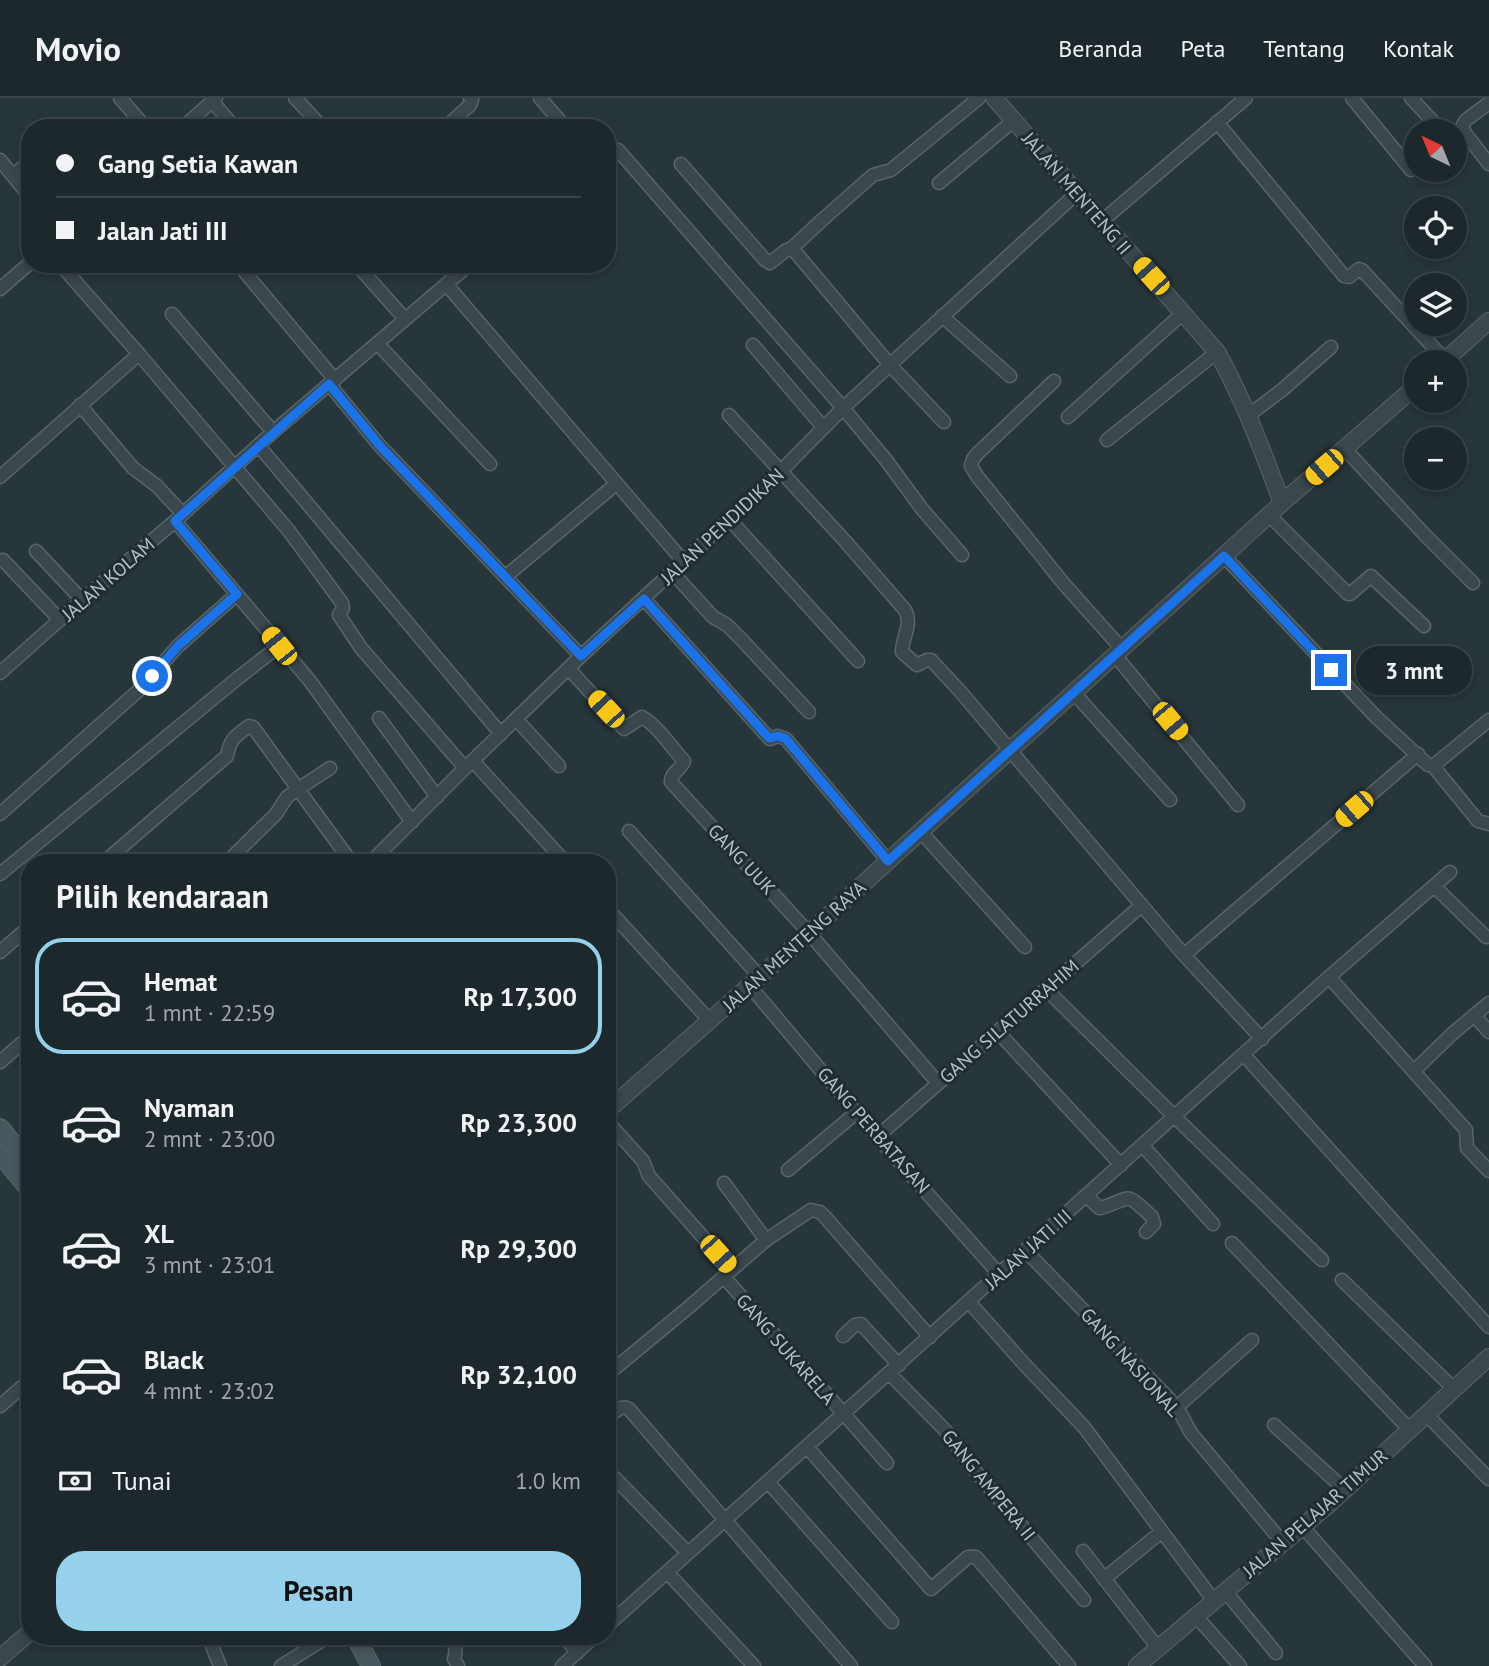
<!DOCTYPE html>
<html lang="id">
<head>
<meta charset="utf-8">
<style>
  body { margin:0; font-family:"PT Sans",sans-serif; background:#253034; color:#f1f3f6; height:100vh; display:flex; flex-direction:column; font-size:26px; white-space:nowrap }
  * { box-sizing:border-box; margin:0 }
  p { font-size:23px; color:#a0a6a9 }
  .icon { flex:none; width:38px; height:38px; fill:none; stroke:currentColor; stroke-width:2; stroke-linecap:round; stroke-linejoin:round }
  .map { position:relative; flex:1; overflow:hidden }
  .side { position:absolute; left:21px; top:756px; width:595px; height:791px; display:flex; flex-direction:column; background:#1d282c; border-radius:28px; box-shadow:0 4px 10px #0003,0 0 0 2px #3b4448 }
  .side>* { flex:none }
  .banner { position:absolute; left:21px; top:21px; width:595px; height:154px; border-radius:28px; box-shadow:0 4px 10px #0003,0 0 0 2px #3b4448; display:grid; align-content:center; height:154px; padding:0 35px; background:#1d282c }
  .needle { width:46px; rotate:317deg }
  .buttons { position:absolute; left:1404px; top:21px; display:grid; gap:14px }
  .buttons a { display:grid; place-items:center; width:63px; height:63px; border-radius:50%; background:#1d282c; box-shadow:0 4px 10px #0003,0 0 0 2px #3b4448; font-size:35px }
  .end { position:absolute; width:32px; height:32px; margin:-16px; border:9px solid #1a73e8; background:#fff; box-shadow:0 0 0 4px #fff }
  .from { border-radius:50% }
  .bubble { position:absolute; height:49px; border-radius:24px; background:#1d282c; box-shadow:0 4px 10px #0003,0 0 0 2px #3b4448; font-size:23px; font-weight:700; line-height:49px; text-align:center }
  .car { position:absolute; width:21px; height:42px; margin:-21px -10px; border-radius:9px; box-shadow:0 0 5px 2px #0007; background:linear-gradient(#f5c518 24%,#345 0 40%,#f5c518 0 76%,#345 0 86%,#f5c518 0) }
  .banner b { display:flex; align-items:center; gap:24px; height:66px; font-size:26px }
  .banner b+b { border-top:2px solid #3b4448 }
  .banner i { width:18px; height:18px; background:#f1f3f6 }
  ul { padding:0; list-style:none }
  li { display:flex; align-items:center; gap:21px; height:116px; margin:0 14px 10px; padding:0 21px; border:4px solid transparent; border-radius:28px }
  li div { flex:1 }
  li b { display:block; font-size:26px }
  li em { font-style:normal; font-weight:700 }
  li.active { border-color:#96d1ec }
  li>.icon { width:63px; height:63px; stroke-width:1.5 }
  h2 { padding:0 35px; font-size:32px; line-height:84px }
  .pay { display:flex; align-items:center; gap:18px; height:77px; padding:0 35px; font-size:26px }
  .pay p { margin-inline-start:auto }
  .action { display:flex; gap:14px; margin-top:auto; padding:14px 35px }
  .action a { flex:1; height:80px; border-radius:28px; background:#96d1ec; color:#111; font-size:28px; font-weight:700; line-height:80px; text-align:center }
  header { display:flex; align-items:center; gap:42px; box-sizing:border-box; height:98px; padding:0 35px; background:#1d282c; border-bottom:2px solid #3b4448 }
  header strong { font-size:33px }
  nav { display:flex; gap:38px; margin-inline-start:auto; font-size:24px }
  .map>svg:first-child { display:block }
  .lines { fill:none; stroke-linecap:round; stroke-linejoin:round }
  .minor-casing { stroke:#58656a; stroke-width:15 }
  .tertiary-casing { stroke:#58656a; stroke-width:18 }
  .secondary-casing { stroke:#58656a; stroke-width:20 }
  .minor { stroke:#3a474c; stroke-width:12 }
  .tertiary { stroke:#3a474c; stroke-width:16 }
  .secondary { stroke:#49575e; stroke-width:18 }
  .route { stroke:#1a73e8; stroke-width:9 }
  .labels { text-anchor:middle; dominant-baseline:central; stroke-width:6; stroke-linejoin:round; paint-order:stroke }
  .street-label { font-size:19px; fill:#b6c2c7; stroke:#1f2c31 }
</style>
</head>
<body>
<header>
<strong>Movio</strong>
<nav><a>Beranda</a><a>Peta</a><a>Tentang</a><a>Kontak</a></nav>
</header>
<div class="map">
<svg width="1489" height="1568" viewBox="0 0 1489 1568">
  <rect width="100%" height="100%" fill="#27363b"/>
  <g class="lines">
    <g class="minor-casing">
      <path id="minor" d="M120 0 146 30
        M295 0 323 30
        M540 0 566 30
        M1352 0 1411 72
        M1411 0 1438 29
        M212 3 235 30
        M1489 5 1466 22 1462 29 1465 35 1489 66
        M1217 24 1344 178 1349 179 1359 171 1362 172 1445 262
        M182 30 216 0
        M445 30 470 7 472 2 470 0
        M618 52 843 310 886 362 922 411 962 457
        M0 62 30 99
        M681 66 765 162 770 165 785 153 792 150 821 123 873 77 891 72 979 0
        M12 77 30 64
        M939 85 1013 23
        M1102 123 1246 0
        M792 150 890 267 944 324
        M60 166 139 256
        M238 166 335 282
        M356 166 405 221
        M446 186 684 464
        M0 191 30 165
        M172 216 273 334
        M942 218 1010 278
        M377 245 490 366
        M753 247 823 329
        M1054 283 977 356 973 361 971 368 977 378 1064 486 1122 551
        M329 286 380 348 581 558
        M80 307 133 370 157 388 183 416
        M729 317 845 443 905 512C913 526 902 539 902 554L917 567 927 562H931L959 592 1184 857 1262 941
        M1249 317 1282 292 1331 249
        M1068 319 1183 215
        M1107 342 1217 254
        M259 348 501 636
        M1344 350 1425 437 1473 485
        M0 379 139 256 289 433 342 505 343 510 339 517 361 550 465 670
        M1269 417 1348 496H1350L1371 478 1424 528
        M730 422 858 563
        M175 423 310 583 412 724
        M36 453 82 502
        M1224 458 1376 619 1428 667 1433 668 1478 723 1489 726
        M3 462 60 522
        M673 475 713 519 727 527 742 542 809 614
        M505 479 616 386
        M644 501 768 639 770 641 778 638 786 641 888 763
        M1115 557 1238 707
        M569 571 624 631 642 619C658 628 671 649 684 663 682 671 670 675 671 684L809 835 938 985
        M0 575 82 502 175 423 273 334 470 166
        M1074 595 1170 702
        M379 620 437 699
        M516 621 559 668
        M473 663 566 765
        M1433 668 1489 622
        M0 716 138 593 178 548 237 496
        M629 733 759 878
        M921 734 1025 849
        M103 765 227 658C230 641 235 638 249 628L253 629 298 691 330 670
        M226 765 276 716 287 699 298 691 352 765
        M370 765 465 670 581 558 781 373 843 310 1077 95
        M0 776 238 580 279 548
        M1434 788 1486 839
        M607 810 710 923
        M0 854 30 828
        M1184 857 1418 656
        M1329 879 1466 1032 1467 1050 1489 1073
        M749 887 877 1039 999 1176
        M1046 891 1175 1019 1322 1162
        M1474 917 1489 934
        M998 934 1121 1067
        M1244 957 1489 1229
        M0 964 30 938
        M1414 973 1452 936 1489 905
        M607 991 618 1004
        M607 1023 643 1063 649 1078 732 1172
        M877 1039 1142 807
        M1143 1048 1213 1126
        M788 1072 857 1014
        M724 1085 766 1142
        M1087 1098 1099 1110H1101C1134 1099 1124 1093 1152 1119L1154 1126 1146 1134
        M1232 1145 1409 1331
        M1026 1153 1177 1309 1191 1335 1283 1445
        M724 1179 887 1365
        M1342 1182 1454 1291
        M969 1204 1025 1267 1084 1329 1214 1503
        M843 1238 855 1227 861 1226 899 1267
        M889 1275 945 1332 972 1369 1084 1502
        M607 1277 689 1209 766 1142 811 1112 820 1114 825 1119 930 1239
        M0 1308 30 1282
        M1177 1309 1252 1242
        M1426 1316 1489 1381
        M607 1321C614 1315 620 1306 629 1311L851 1568
        M1274 1327 1344 1391
        M807 1349 931 1491 968 1459H976L1069 1568
        M607 1372 688 1455
        M768 1384 892 1524
        M607 1393 617 1382
        M1302 1428 1425 1568
        M1083 1453 1158 1550
        M667 1474 754 1568
        M1104 1481 1161 1434
        M1225 1493 1276 1555
        M1196 1518 1240 1568
        M607 1528 1329 879 1450 774
        M208 1538 220 1568
        M451 1538C455 1546 457 1552 454 1561L458 1568
        M564 1538 577 1555
        M281 1568 329 1538
        M562 1568 595 1538"/>
    </g>
    <g class="tertiary-casing">
      <path id="tertiary" d="M994 0 1217 254C1244 302 1263 354 1282 405
        M1443 264 1489 223
        M607 1013 809 835 1282 405 1416 288
        M0 1560 30 1534
        M1137 1568 1328 1407 1489 1259"/>
    </g>
    <g class="secondary-casing">
      <path id="secondary" d="M0 1030 30 1066
        M0 1056 30 1092
        M355 1538 371 1568"/>
    </g>
    <use href="#minor" class="minor"/>
    <use href="#tertiary" class="tertiary"/>
    <use href="#secondary" class="secondary"/>
  </g>
  <g class="lines">
    <path class="route" d="M152 578 178 548 237 496 175 423 329 286 380 348 581 558 644 501 768 639 770 640 778 638 786 641 888 763 1224 458 1331 572"/>
  </g>
  <g class="labels">
    <g class="street-label">
      <text transform="translate(1077 95) rotate(49)">JALAN MENTENG II</text>
      <text transform="translate(722 428) rotate(-43)">JALAN PENDIDIKAN</text>
      <text transform="translate(108 481) rotate(-41)">JALAN KOLAM</text>
      <text transform="translate(742 761) rotate(47)">GANG UUK</text>
      <text transform="translate(794 848) rotate(-42)">JALAN MENTENG RAYA</text>
      <text transform="translate(1009 923) rotate(-41)">GANG SILATURRAHIM</text>
      <text transform="translate(874 1032) rotate(49)">GANG PERBATASAN</text>
      <text transform="translate(1028 1151) rotate(-42)">JALAN JATI III</text>
      <text transform="translate(786 1251) rotate(49)">GANG SUKARELA</text>
      <text transform="translate(1131 1264) rotate(48)">GANG NASIONAL</text>
      <text transform="translate(989 1387) rotate(51)">GANG AMPERA II</text>
      <text transform="translate(1315 1415) rotate(-41)">JALAN PELAJAR TIMUR</text>
    </g>
  </g>
</svg>
<div class="buttons">
<a><svg class="needle" viewBox="-14 -14 28 28"><path d="M0-13l5 13h-10z" fill="#e53935"/><path d="M0 13l5-13h-10z" fill="#a0a6a9"/></svg></a>
<a><svg class="icon" aria-label="locate" viewBox="0 0 24 24"><circle cx="12" cy="12" r="6"/><path d="M12 2v4M12 18v4M2 12h4M18 12h4"/></svg></a>
<a><svg class="icon" aria-label="layers" viewBox="0 0 24 24"><path d="M12 4l9 5-9 5-9-5zM3 14l9 5 9-5"/></svg></a>
<a>+</a>
<a>−</a>
</div>
<i class="end from" style="left:152px;top:578px"></i>
<i class="end" style="left:1331px;top:572px"></i>
<div class="bubble" style="left:1356px;top:548px;width:116px">3 mnt</div>
<i class="car" style="left:1151px;top:178px;rotate:318deg"></i>
<i class="car" style="left:1324px;top:369px;rotate:229deg"></i>
<i class="car" style="left:279px;top:548px;rotate:321deg"></i>
<i class="car" style="left:606px;top:611px;rotate:317deg"></i>
<i class="car" style="left:1170px;top:623px;rotate:140deg"></i>
<i class="car" style="left:1354px;top:711px;rotate:229deg"></i>
<i class="car" style="left:718px;top:1156px;rotate:138deg"></i>
<div class="banner">
<b><i class="from"></i>Gang Setia Kawan</b>
<b><i></i>Jalan Jati III</b>
</div>
<section class="side">
<h2>Pilih kendaraan</h2>
<ul>
<li class="active"><svg class="icon" aria-label="car" viewBox="0 0 24 24"><path d="M5 17H2v-5l4-1 3-4h7l3 4 3 1v5h-3M9 17h6M6 11h13"/><circle cx="7" cy="17" r="2"/><circle cx="17" cy="17" r="2"/></svg><div><b>Hemat</b><p>1 mnt · 22:59</p></div><em>Rp 17,300</em></li>
<li><svg class="icon" aria-label="car" viewBox="0 0 24 24"><path d="M5 17H2v-5l4-1 3-4h7l3 4 3 1v5h-3M9 17h6M6 11h13"/><circle cx="7" cy="17" r="2"/><circle cx="17" cy="17" r="2"/></svg><div><b>Nyaman</b><p>2 mnt · 23:00</p></div><em>Rp 23,300</em></li>
<li><svg class="icon" aria-label="car" viewBox="0 0 24 24"><path d="M5 17H2v-5l4-1 3-4h7l3 4 3 1v5h-3M9 17h6M6 11h13"/><circle cx="7" cy="17" r="2"/><circle cx="17" cy="17" r="2"/></svg><div><b>XL</b><p>3 mnt · 23:01</p></div><em>Rp 29,300</em></li>
<li><svg class="icon" aria-label="car" viewBox="0 0 24 24"><path d="M5 17H2v-5l4-1 3-4h7l3 4 3 1v5h-3M9 17h6M6 11h13"/><circle cx="7" cy="17" r="2"/><circle cx="17" cy="17" r="2"/></svg><div><b>Black</b><p>4 mnt · 23:02</p></div><em>Rp 32,100</em></li>
</ul>
<div class="pay"><svg class="icon" aria-label="cash" viewBox="0 0 24 24"><path d="M3 7h18v10H3z"/><circle cx="12" cy="12" r="2"/></svg>Tunai<p>1.0 km</p></div>
<div class="action"><a>Pesan</a></div>
</section>
</div>
</body>
</html>
